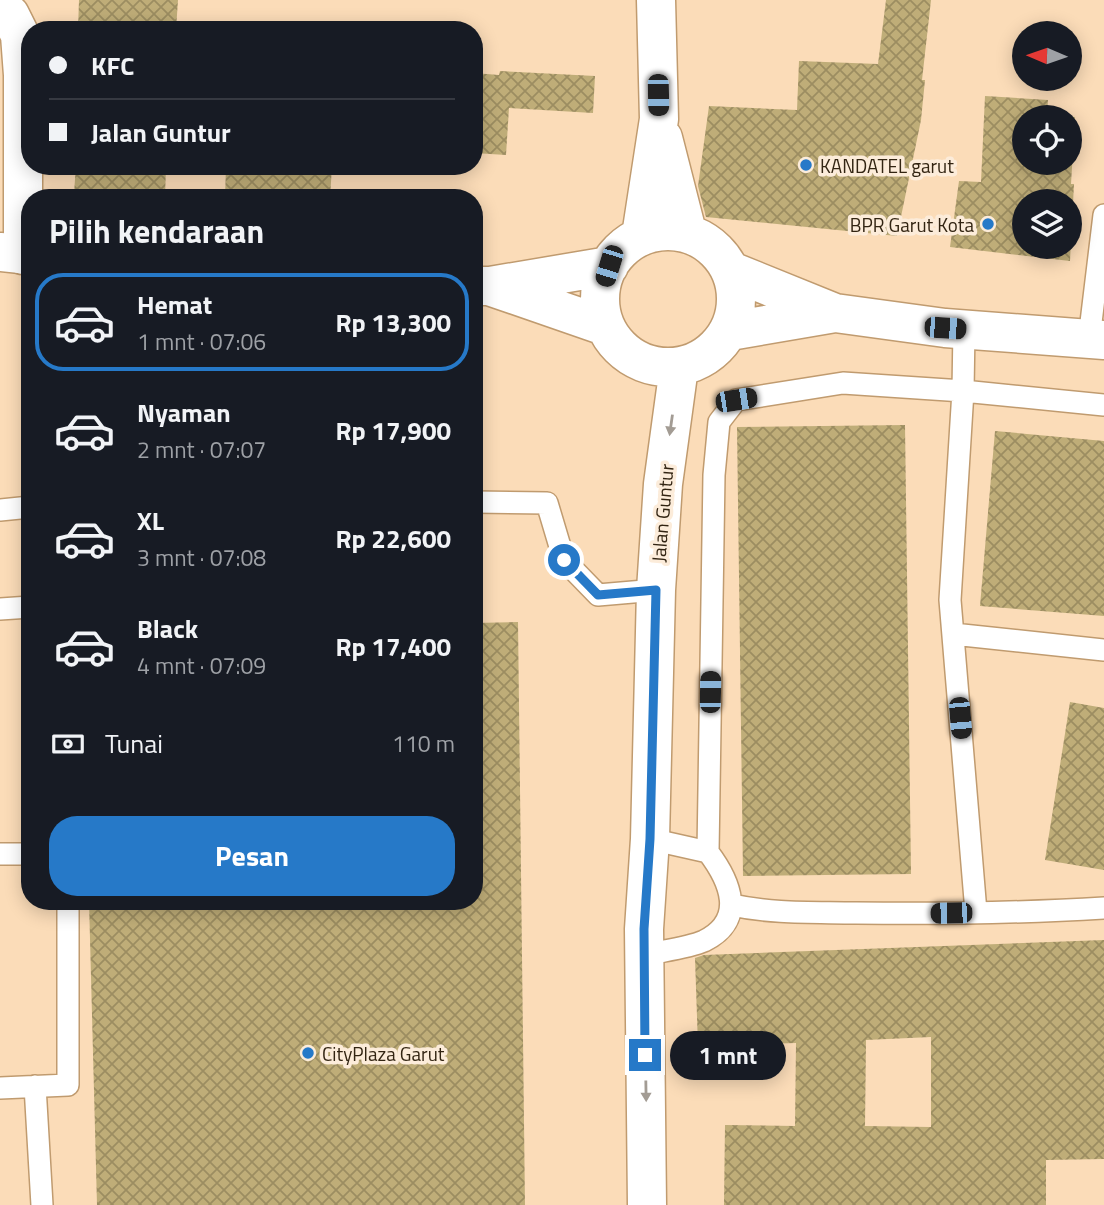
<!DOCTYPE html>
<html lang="id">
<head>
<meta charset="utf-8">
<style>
  body { margin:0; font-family:"Titillium Web",sans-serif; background:#242831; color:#f1f3f6; height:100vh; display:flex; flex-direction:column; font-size:26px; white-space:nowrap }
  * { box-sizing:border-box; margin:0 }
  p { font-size:23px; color:#9ea1a6 }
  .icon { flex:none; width:38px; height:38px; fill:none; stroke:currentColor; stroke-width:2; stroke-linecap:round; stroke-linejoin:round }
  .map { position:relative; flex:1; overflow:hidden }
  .drawer { position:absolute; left:21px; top:189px; width:462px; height:721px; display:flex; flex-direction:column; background:#171b24; border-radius:28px; box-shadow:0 4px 18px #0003 }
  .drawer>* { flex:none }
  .guide { position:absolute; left:21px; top:21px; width:462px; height:154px; border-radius:28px; box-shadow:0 4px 18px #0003; display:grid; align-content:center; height:154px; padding:0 28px; background:#171b24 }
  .needle { width:46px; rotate:272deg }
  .tools { position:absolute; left:1012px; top:21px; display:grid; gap:14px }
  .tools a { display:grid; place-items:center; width:70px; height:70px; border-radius:50%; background:#171b24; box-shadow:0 4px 18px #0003; font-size:35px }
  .end { position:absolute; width:32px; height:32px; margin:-16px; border:9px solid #2679c8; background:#fff; box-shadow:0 0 0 4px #fff }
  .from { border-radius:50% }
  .bubble { position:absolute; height:49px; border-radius:24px; background:#171b24; box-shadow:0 4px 18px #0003; font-size:23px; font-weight:700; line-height:49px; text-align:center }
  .car { position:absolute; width:21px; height:42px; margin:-21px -10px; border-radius:9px; box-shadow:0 0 5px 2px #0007; background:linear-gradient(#222 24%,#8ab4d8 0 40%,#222 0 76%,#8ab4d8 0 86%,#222 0) }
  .guide b { display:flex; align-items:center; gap:24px; height:66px; font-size:26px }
  .guide b+b { border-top:2px solid #363941 }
  .guide i { width:18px; height:18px; background:#f1f3f6 }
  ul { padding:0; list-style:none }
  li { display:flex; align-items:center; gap:21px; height:98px; margin:0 14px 10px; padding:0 14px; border:4px solid transparent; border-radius:28px }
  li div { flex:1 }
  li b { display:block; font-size:26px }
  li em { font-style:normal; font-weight:700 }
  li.current { border-color:#2679c8 }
  li>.icon { width:63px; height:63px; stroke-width:1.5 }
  h2 { padding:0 28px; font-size:32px; line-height:84px }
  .pay { display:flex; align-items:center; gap:18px; height:77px; padding:0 28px; font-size:26px }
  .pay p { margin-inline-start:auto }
  .primary-button { display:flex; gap:14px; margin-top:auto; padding:14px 28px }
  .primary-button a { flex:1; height:80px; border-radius:28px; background:#2679c8; color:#fff; font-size:28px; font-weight:700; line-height:80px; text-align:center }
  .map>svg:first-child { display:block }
  .building { fill:url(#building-cross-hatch); fill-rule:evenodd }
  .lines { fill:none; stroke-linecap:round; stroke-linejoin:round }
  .service-casing { stroke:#c09b6f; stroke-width:24 }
  .minor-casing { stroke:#c09b6f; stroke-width:41 }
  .tertiary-casing { stroke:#c09b6f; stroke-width:41 }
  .service { stroke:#fff; stroke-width:21 }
  .minor { stroke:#fff; stroke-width:38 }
  .tertiary { stroke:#fff; stroke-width:38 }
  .oneway { fill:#a39c94 }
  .route { stroke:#2679c8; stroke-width:9 }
  .poi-dot { fill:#2679c8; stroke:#fcecda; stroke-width:2.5 }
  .labels { text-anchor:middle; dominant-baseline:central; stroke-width:7; stroke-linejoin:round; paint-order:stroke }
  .poi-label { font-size:19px; fill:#322412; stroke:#fcecda; text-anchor:start }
  .street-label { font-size:19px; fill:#322412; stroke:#fcecda }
</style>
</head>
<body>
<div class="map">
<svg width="1104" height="1205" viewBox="0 0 1104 1205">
  <defs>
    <pattern id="building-cross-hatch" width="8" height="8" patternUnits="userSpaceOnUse" patternTransform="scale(1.75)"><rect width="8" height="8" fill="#bfad78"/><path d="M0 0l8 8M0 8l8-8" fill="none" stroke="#9c8d61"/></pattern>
  </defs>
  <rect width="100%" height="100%" fill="#fbdcb8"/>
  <path class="building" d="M79 0H178L176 30H78Z
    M886 0H931L922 80H925L921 120 897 236 706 217 698 186 709 106 797 110 799 61 878 64Z
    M500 71 595 76 593 113 509 108 506 155 474 153V73L499 75Z
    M985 96 1048 100 1047 115 1075 117 1071 184H1074L1070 261 950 247 959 181 981 182ZM1024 117H1069V163H1024ZM1024 201H1069V247H1024Z
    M76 166H166L165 198 74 193Z
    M226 166H332L330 198H225Z
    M905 425 911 874 743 876 737 427Z
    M995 431 1104 441V616L980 606Z
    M518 622 525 1205H97L89 901H474V623Z
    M1070 702 1104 708V870L1045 860Z
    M1104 940V1159L1046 1160V1205H724L725 1125 795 1126 796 1043 698 1046 695 958 704 955ZM931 1037V1127L865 1126 866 1040Z"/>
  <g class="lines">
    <g class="service-casing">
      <path id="service" d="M964 329 963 391 950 600 976 912
        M1089 339 1104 215
        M474 502 547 503 564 560 598 595 656 590
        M0 510 30 507
        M0 609 30 607
        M953 634 1104 650
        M708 852 714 475 719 422 736 400 843 383 963 391 1104 405
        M0 854H30
        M732 905C773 914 814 912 856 913 938 914 1022 913 1104 908
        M644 955C661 951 688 948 704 941 747 920 730 881 708 852L650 839
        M35 1086 42 1205
        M0 1088 68 1085V901"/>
    </g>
    <g class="minor-casing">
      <path id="minor" d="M0 14 10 15 20 35 23 75V255"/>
    </g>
    <g class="tertiary-casing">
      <path id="tertiary" d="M663 138 687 232
        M600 299a68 68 0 1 1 136 0a68 68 0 1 1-136 0Z
        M641 236 659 119 656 0
        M0 252 30 255
        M731 271 835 313 945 328 1104 340
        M474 286H490L609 266
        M492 287 605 326
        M730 331 835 313
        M647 1205 644 929 650 839 656 590 663 484 679 367"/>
    </g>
    <use href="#service" class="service"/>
    <use href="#minor" class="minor"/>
    <use href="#tertiary" class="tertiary"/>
  </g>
  <defs><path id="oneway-solid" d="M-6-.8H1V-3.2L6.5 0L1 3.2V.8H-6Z" transform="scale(1.75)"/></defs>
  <g class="oneway">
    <use href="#oneway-solid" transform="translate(671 425) rotate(98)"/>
    <use href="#oneway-solid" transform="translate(646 1091) rotate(89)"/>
  </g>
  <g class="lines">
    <path class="route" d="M564 560 598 595 656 590 650 839 644 929 645 1055"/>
  </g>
  <g class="poi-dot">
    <circle cx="806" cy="165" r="7"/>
    <circle cx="988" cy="224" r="7"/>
    <circle cx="308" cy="1053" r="7"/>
  </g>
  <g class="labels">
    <g class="poi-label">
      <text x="820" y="165">KANDATEL garut</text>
      <text x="974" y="224" text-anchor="end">BPR Garut Kota</text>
      <text x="322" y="1053">CityPlaza Garut</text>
    </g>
    <g class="street-label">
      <text transform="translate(662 513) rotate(-85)">Jalan Guntur</text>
    </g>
  </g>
</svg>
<div class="tools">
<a><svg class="needle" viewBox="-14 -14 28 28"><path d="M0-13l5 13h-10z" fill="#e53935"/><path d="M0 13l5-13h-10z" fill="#9ea1a6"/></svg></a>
<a><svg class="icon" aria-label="locate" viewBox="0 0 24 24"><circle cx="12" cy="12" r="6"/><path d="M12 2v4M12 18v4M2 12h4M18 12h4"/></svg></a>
<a><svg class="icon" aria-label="layers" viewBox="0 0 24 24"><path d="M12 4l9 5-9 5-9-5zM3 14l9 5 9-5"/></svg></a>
</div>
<i class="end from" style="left:564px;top:560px"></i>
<i class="end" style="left:645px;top:1055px"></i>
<div class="bubble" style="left:670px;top:1031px;width:116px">1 mnt</div>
<i class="car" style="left:658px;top:95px;rotate:179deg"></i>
<i class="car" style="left:609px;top:266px;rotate:197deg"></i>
<i class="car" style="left:945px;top:328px;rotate:94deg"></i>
<i class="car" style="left:736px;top:400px;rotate:81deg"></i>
<i class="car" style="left:710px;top:692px;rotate:1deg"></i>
<i class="car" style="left:960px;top:718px;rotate:175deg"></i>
<i class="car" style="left:951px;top:913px;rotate:269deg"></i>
<div class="guide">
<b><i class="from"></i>KFC</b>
<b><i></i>Jalan Guntur</b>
</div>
<section class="drawer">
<h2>Pilih kendaraan</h2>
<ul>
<li class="current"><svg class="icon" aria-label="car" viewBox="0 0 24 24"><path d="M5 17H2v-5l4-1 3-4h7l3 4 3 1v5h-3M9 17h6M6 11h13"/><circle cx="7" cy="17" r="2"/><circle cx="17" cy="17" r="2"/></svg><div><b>Hemat</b><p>1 mnt · 07:06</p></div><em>Rp 13,300</em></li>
<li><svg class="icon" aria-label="car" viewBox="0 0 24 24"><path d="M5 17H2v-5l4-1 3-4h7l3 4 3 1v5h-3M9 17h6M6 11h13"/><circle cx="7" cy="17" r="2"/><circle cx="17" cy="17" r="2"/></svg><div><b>Nyaman</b><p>2 mnt · 07:07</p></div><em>Rp 17,900</em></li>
<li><svg class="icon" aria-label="car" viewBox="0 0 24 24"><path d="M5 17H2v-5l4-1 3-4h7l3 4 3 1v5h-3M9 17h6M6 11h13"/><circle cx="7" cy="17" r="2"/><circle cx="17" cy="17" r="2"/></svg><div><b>XL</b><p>3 mnt · 07:08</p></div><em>Rp 22,600</em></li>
<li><svg class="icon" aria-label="car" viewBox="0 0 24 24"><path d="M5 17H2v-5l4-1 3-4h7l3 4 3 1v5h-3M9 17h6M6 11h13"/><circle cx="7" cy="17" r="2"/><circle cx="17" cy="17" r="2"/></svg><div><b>Black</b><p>4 mnt · 07:09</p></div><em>Rp 17,400</em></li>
</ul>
<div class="pay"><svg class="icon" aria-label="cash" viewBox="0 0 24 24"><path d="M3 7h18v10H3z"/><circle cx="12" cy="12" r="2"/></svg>Tunai<p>110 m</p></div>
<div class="primary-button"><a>Pesan</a></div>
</section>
</div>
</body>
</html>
